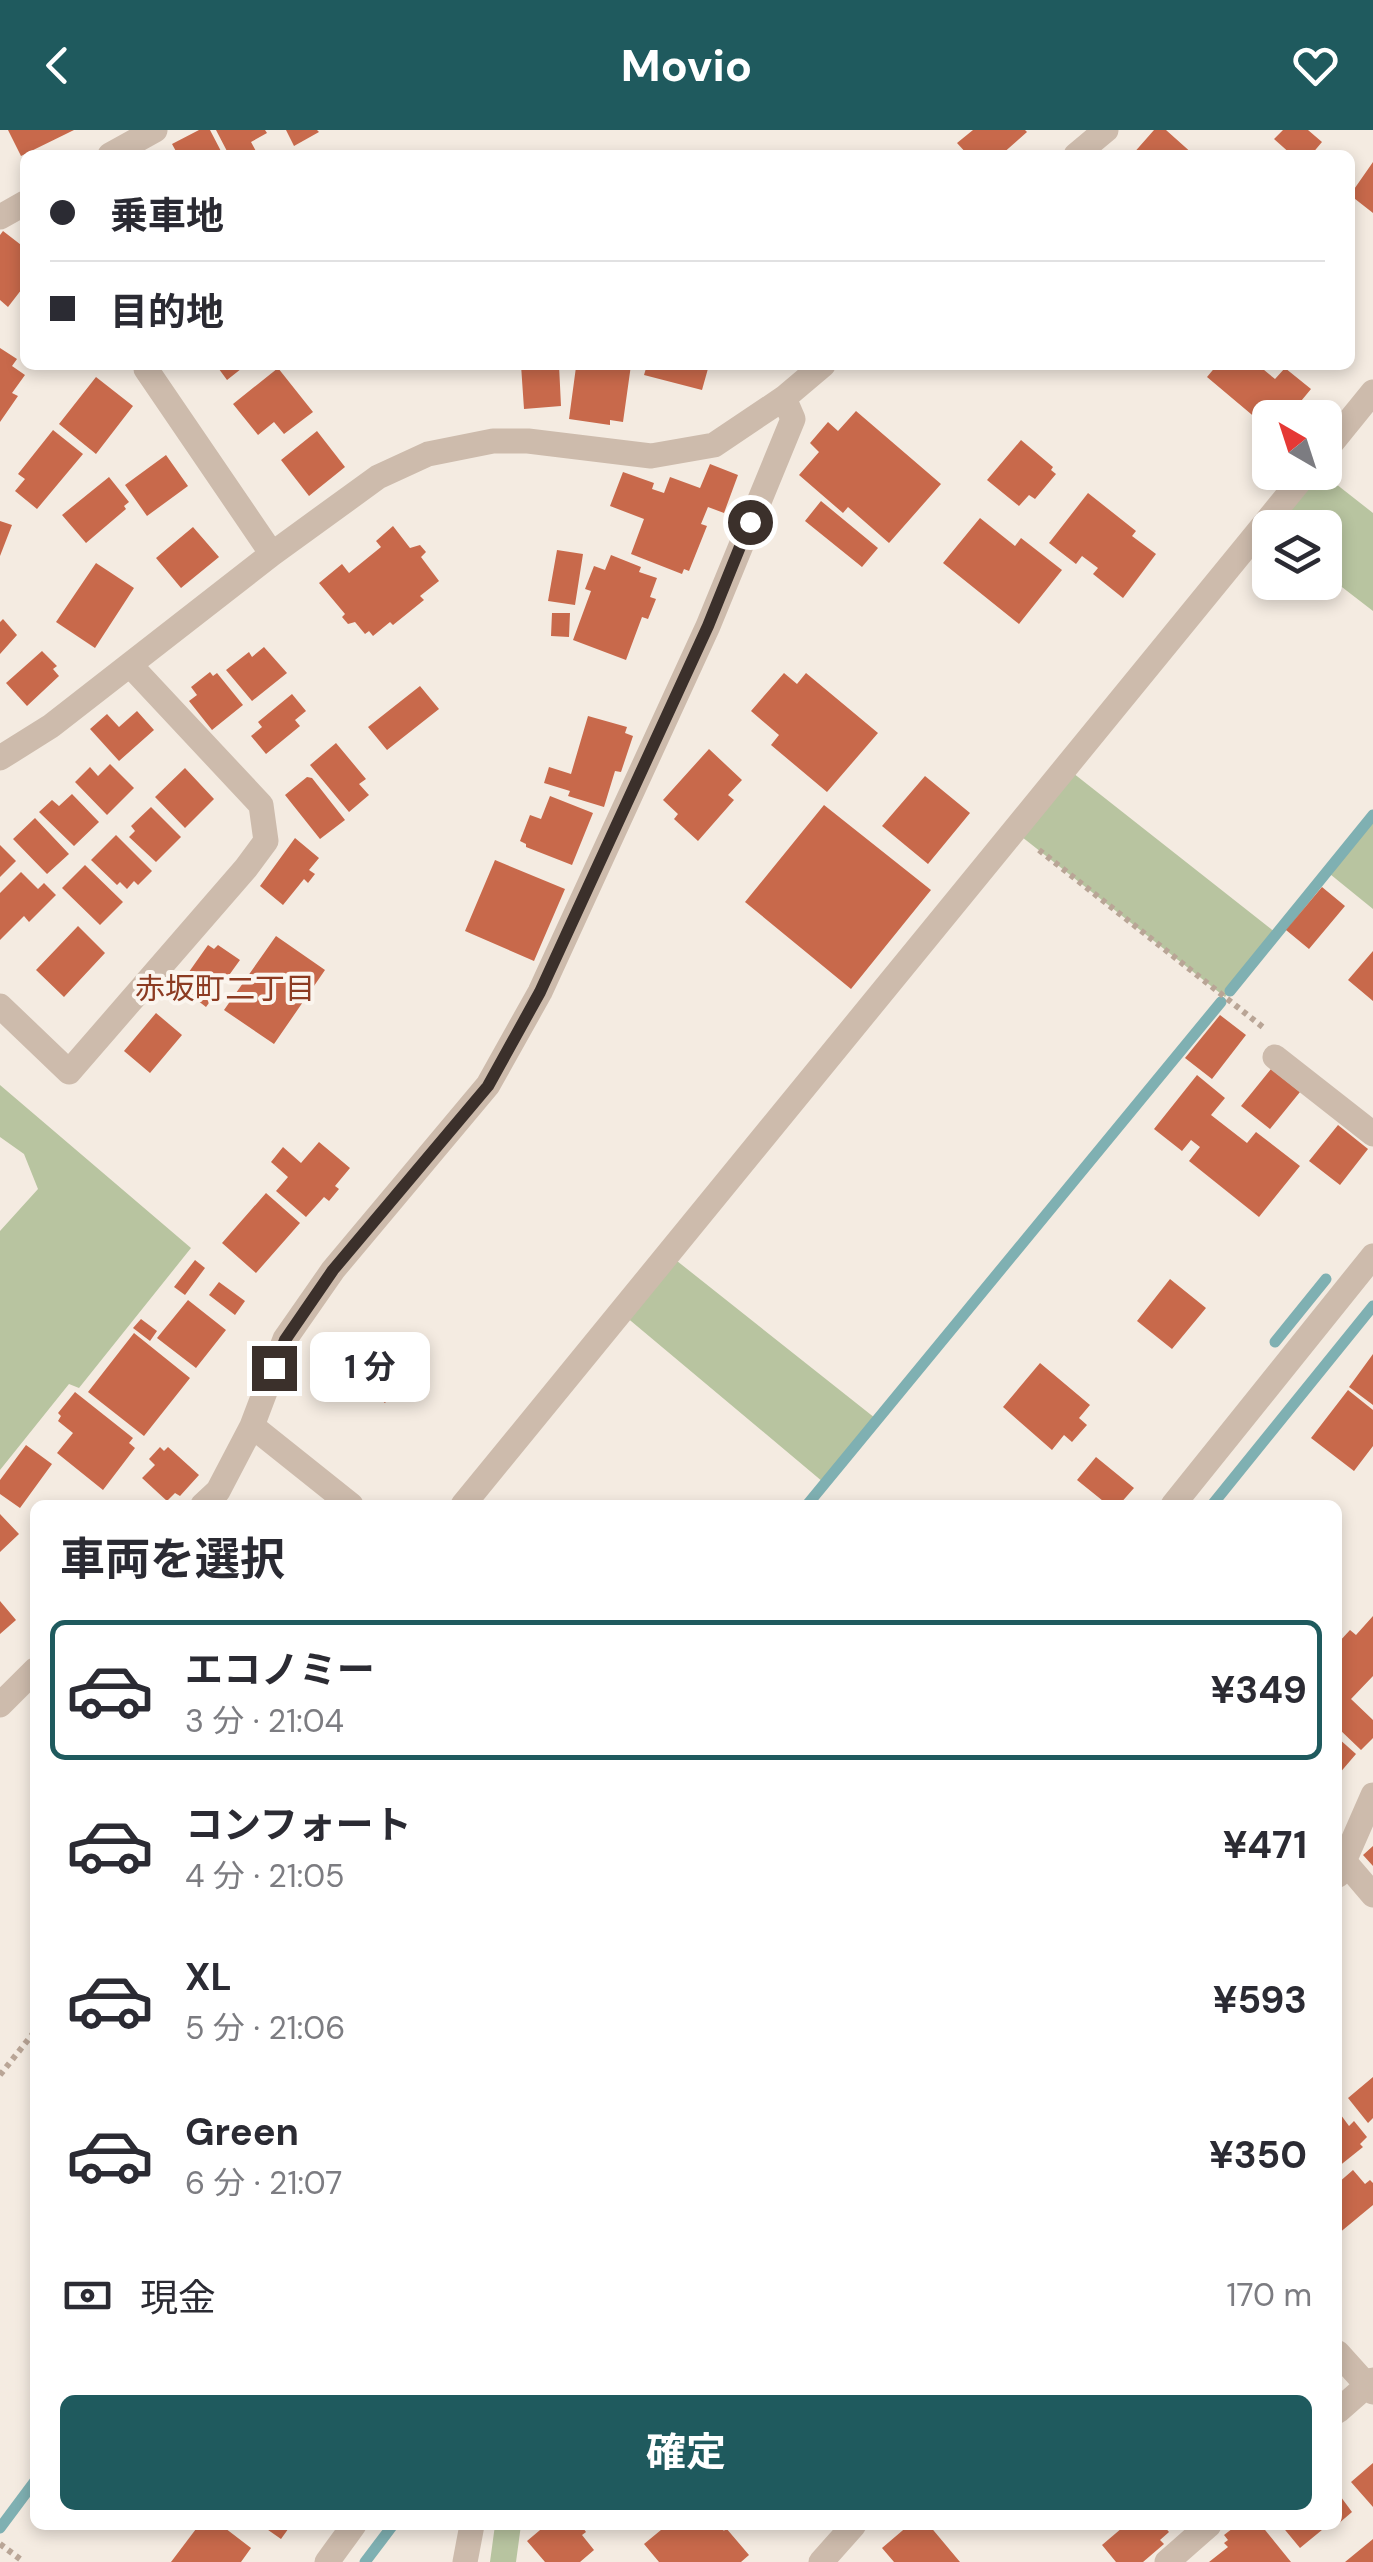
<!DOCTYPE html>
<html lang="ja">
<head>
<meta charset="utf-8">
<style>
  body { margin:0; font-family:"DM Sans","Noto Sans JP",sans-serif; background:#f2f2f3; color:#2b2b33; height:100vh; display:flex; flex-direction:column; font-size:38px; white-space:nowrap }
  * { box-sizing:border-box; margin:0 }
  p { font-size:32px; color:#7c7c81 }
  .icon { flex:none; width:55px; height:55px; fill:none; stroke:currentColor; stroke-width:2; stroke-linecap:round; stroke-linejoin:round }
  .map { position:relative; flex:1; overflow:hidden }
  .drawer { position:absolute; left:30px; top:1370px; width:1312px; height:1030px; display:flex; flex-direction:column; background:#fff; border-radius:15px; box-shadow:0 5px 15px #0003 }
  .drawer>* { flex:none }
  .guide { position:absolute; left:20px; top:20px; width:1335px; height:220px; border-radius:15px; box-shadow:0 5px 15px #0003; display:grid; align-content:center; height:220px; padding:0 30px; background:#fff }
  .needle { width:65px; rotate:321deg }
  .controls { position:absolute; left:1252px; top:270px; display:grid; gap:20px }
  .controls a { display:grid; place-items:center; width:90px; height:90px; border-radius:15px; background:#fff; box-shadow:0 5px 15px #0003; font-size:50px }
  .end { position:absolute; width:45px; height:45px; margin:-22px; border:12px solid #3b302b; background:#fff; box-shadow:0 0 0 5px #fff }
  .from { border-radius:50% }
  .bubble { position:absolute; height:70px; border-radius:15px; background:#fff; box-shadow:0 5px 15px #0003; font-size:32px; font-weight:700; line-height:70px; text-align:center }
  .guide b { display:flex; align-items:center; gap:35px; height:95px; font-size:38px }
  .guide b+b { border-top:2px solid #e1e1e2 }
  .guide i { width:25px; height:25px; background:#2b2b33 }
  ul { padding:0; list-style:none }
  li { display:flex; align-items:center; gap:30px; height:140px; margin:0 20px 15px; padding:0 10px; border:5px solid transparent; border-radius:15px }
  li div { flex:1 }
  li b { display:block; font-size:38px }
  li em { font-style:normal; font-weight:700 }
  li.active { border-color:#1f5a5e }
  li>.icon { width:90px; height:90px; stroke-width:1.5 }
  h2 { padding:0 30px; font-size:45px; line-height:120px }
  .pay { display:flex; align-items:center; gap:25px; height:110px; padding:0 30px; font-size:38px }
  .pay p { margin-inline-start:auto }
  .action { display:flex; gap:20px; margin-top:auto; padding:20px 30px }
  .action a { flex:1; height:115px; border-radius:15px; background:#1f5a5e; color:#fff; font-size:40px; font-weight:700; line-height:115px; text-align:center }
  header { display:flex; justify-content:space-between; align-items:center; height:130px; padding:0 30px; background:#1f5a5e; color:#fff; font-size:45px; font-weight:700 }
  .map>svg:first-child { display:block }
  .green { fill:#b8c4a0 }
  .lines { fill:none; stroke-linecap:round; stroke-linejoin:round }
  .stream { stroke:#7fb0b2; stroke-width:11 }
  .building { fill:#c8694b }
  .path { stroke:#b9a596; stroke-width:6; stroke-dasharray:5 5; stroke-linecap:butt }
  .street { stroke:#cdbbac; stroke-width:25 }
  .route { stroke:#3b302b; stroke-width:12 }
  .labels { text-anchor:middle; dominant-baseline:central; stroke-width:8; stroke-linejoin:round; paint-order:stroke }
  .neighbourhood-label { font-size:30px; fill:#8c3b22; stroke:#fbf5ee }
</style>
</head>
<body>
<header><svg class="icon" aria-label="back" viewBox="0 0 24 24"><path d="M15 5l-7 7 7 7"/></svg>Movio<svg class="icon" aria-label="heart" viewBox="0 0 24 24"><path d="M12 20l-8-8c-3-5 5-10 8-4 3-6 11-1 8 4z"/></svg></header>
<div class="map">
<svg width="1373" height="2432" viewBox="0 0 1373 2432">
  <rect width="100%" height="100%" fill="#f4ebe1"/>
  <path class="green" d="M1312 343H1322L1373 383V481L1325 444V398H1270Z
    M1073 643 1276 803 1225 867 1022 707Z
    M1371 680 1373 681V779L1325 740Z
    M0 955 191 1118 79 1258 69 1254 0 1340V1101L38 1059 24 1024 0 1007Z
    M672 1127 875 1288 823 1352 625 1186Z
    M495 2395H521L516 2432H490Z"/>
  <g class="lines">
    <path class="stream" d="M1230 861 1373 685
      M1275 1212 1326 1149
      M807 1375 1221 872
      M1212 1375 1373 1176
      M0 2398 35 2351
      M365 2432 393 2395"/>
  </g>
  <path class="building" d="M8 0H74L21 26Z
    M199 0H210L223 25H178L172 14Z
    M216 0H265L267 3 251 12 257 23 229 25Z
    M286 0H317L319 2 294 16Z
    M973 0H1025L1027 2 1001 25H968L957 13Z
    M1154 0H1166L1194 25H1132Z
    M1283 0H1308L1322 12 1311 25H1292L1274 9Z
    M1373 32V83L1350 65Z
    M3 101 25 118V155L8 177 0 170V105Z
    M0 218 17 229 12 236 25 245 12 263 18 266 0 292Z
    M216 235H246L227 250Z
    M521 235H559L561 276 524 279Z
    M594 235H631L623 292 610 290V295L569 289 576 237 593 240Z
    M647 235H709L702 260 644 245Z
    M1217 235H1258L1275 249 1285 238 1311 259 1287 288H1270V300L1207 247Z
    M278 238 313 282 284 304 274 292 258 305 233 274Z
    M96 247 133 276 96 324 59 294Z
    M856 281 941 354 889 413 848 377 843 383 799 345 819 322 810 313 828 292 838 301Z
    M53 300 83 324 37 379 15 361 25 349 18 344Z
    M317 301 345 337 309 366 281 330Z
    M1021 310 1053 337 1051 340 1056 344 1035 369 1029 365 1019 376 987 350Z
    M166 325 188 356 147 386 125 355Z
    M710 334 738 345 724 383 708 377 701 394 707 396 689 441 684 439 682 444 631 424 644 389 610 376 623 342 654 353 652 359 664 363 670 347 700 358Z
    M109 347 129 372 124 376 126 379 86 413 62 385Z
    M1088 363 1136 401 1132 406 1156 424 1123 468 1093 444 1098 438 1082 426 1076 434 1049 413Z
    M821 371 878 418 862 437 805 391Z
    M980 388 1015 416 1021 408 1062 440 1019 494 943 433Z
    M0 391 12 395 0 426Z
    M393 396 410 418 420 415 426 422 421 427 439 451 420 466 424 470 393 495 390 492 373 506 369 501 365 504 355 492 348 494 342 487 345 484 319 453 342 434 349 443 381 417 376 411Z
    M193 397 219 427 181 458 156 428Z
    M557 420 583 424 575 475 548 471Z
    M611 425 641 437 639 442 657 448 650 467 656 469 648 489 642 487 626 530 573 510 591 461 585 459 594 436 605 440Z
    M96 433 134 458 95 518 56 492Z
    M552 483H570L569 507 551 506Z
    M3 489 17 505 0 524V492Z
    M264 517 287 543 252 571 226 540 249 522 252 527Z
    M42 521 57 536 53 539 59 546 27 576 6 553Z
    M210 542 213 546 217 543 243 575 212 600 189 571 197 565 191 557Z
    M784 543 797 554 806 543 878 603 827 662 771 615 779 605 751 581Z
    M420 556 439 579 387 620 368 597Z
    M292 564 306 581 295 590 300 596 266 624 251 606 262 597 258 592Z
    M137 581 154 600 119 631 90 599 107 584 119 597Z
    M588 586 627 597 625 603 633 606 621 642 615 641 604 677 568 666 570 661 544 653 549 637 571 644Z
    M336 613 366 649 359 654 369 665 349 682 310 635Z
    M709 619 742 650 728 665 734 670 698 711 674 689 678 684 663 670Z
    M110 634 134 658 107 685 75 652 90 637 98 646Z
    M185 638 214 669 185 698 155 667Z
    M925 646 970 683 928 734 882 696Z
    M307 647 312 648 345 690 320 709 285 665Z
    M72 664 99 692 74 716 39 682 52 670 59 676Z
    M550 666 593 683 572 735 526 717V714L520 711 530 685 541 689Z
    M824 675 931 760 851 859 745 772Z
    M151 677 181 707 156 732 129 707 135 701 131 696Z
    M35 688 69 724 47 744 13 709Z
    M116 705 152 741 138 755 134 751 127 759 120 752 117 755 91 730Z
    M295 708 319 728 309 740 315 744 308 753 304 749 283 775 260 756Z
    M0 715 16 731 0 747Z
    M495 730 565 759 534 831 465 801Z
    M85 735 123 772 100 795 62 758Z
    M21 742 38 759 44 753 56 765 29 792 24 786 0 810V763Z
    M1322 757 1345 776 1309 819 1286 800Z
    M78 796 105 823 64 867 36 840Z
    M276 806 325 840 274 914 224 880Z
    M208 815 214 819 218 815 240 830 206 877 179 856Z
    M1373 821V871L1348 850Z
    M156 883 182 905 150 943 124 921Z
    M1220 885 1246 905 1212 949 1185 928Z
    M1271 939 1300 962 1270 999 1241 976Z
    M1197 945 1225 968 1211 985 1247 1013 1256 1002 1300 1036 1259 1087 1189 1031 1200 1017 1191 1010 1182 1021 1154 999Z
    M1338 995 1368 1019 1340 1055 1309 1031Z
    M319 1012 350 1038 335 1056 339 1059 329 1071 324 1067 306 1087 276 1061 288 1047 271 1032 283 1017 301 1033Z
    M266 1063 300 1093 256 1143 222 1113Z
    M195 1130 205 1138 185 1165 174 1157Z
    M1170 1149 1206 1178 1172 1219 1137 1191Z
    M219 1152 245 1171 235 1185 209 1165Z
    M188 1170 226 1200 196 1238 157 1208Z
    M141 1189 157 1201 150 1211 133 1198Z
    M134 1203 190 1248 144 1306 88 1262Z
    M365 1205 399 1232 385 1249 397 1257 385 1273 339 1237Z
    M1373 1224V1275L1349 1257Z
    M1040 1233 1090 1275 1079 1288 1087 1295 1072 1312 1064 1305 1052 1320 1003 1277Z
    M1348 1260 1373 1280V1316L1354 1341 1311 1308Z
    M75 1262 133 1308 129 1313 135 1318 103 1360 57 1323 73 1303 58 1291 61 1286 58 1283Z
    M26 1315 52 1334 20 1378 0 1364V1350Z
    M160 1317 164 1321 168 1317 199 1345 180 1366 175 1363 167 1371 142 1348 155 1335 149 1329Z
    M1096 1327 1134 1358 1119 1375H1108L1077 1350Z
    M0 1384 19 1404 0 1422Z
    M0 1471 16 1490 0 1504Z
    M1373 1486V1546L1351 1569 1373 1590V1608L1361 1620 1338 1598V1513L1350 1500 1356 1505Z
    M1338 1608 1356 1624 1338 1645Z
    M1373 1716V1736L1363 1725Z
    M1373 1947V1988L1368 1993 1348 1968Z
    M1338 1981 1349 1996 1354 1991 1367 2007 1360 2014 1363 2017 1338 2037Z
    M1353 2040 1365 2054 1370 2050 1373 2053V2075L1338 2104V2053Z
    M1373 2333V2377L1351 2352Z
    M1338 2363 1352 2382 1338 2394Z
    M199 2395H221L251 2418 241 2432H171Z
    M261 2395H291L281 2409Z
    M546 2395H581L586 2402 582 2405 594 2420 580 2432H545L527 2411Z
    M667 2395H719L724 2401 726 2398 749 2425 741 2432H659L644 2414Z
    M909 2395H929L960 2432H894L882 2418Z
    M1120 2395H1163L1169 2402 1160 2410 1164 2414 1143 2432H1116L1102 2415 1122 2398Z
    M1237 2395H1261L1291 2432H1209L1228 2417 1224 2413 1228 2410 1224 2405Z
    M1281 2395H1328L1300 2418Z
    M1373 2409V2432H1345Z"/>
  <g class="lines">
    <path class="path" d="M1039 720 1264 898
      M0 1945 35 1901
      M0 2414 24 2432"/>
    <path class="street" d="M110 25 155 0
      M1076 25 1106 0
      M0 87 25 73
      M146 239 272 424
      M1325 321 1373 262
      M0 628 51 596 272 424 378 347 428 324 493 311H528L651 326 714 315 784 268 823 235
      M0 876 69 942 246 738 266 711 261 675 131 536
      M1275 927 1373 1004
      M252 1296 351 1375
      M203 1375 218 1361 252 1296 285 1209 333 1140 488 955 540 862 708 496 793 289 784 268
      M463 1375 1307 342
      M1173 1375 1373 1126
      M0 1575 35 1540
      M1344 1731 1373 1765
      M1338 1745 1373 1665
      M1338 2223 1373 2262
      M1338 2281 1373 2250
      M327 2432 354 2395
      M465 2432 472 2395
      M821 2432 854 2395
      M1167 2432 1209 2395"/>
  </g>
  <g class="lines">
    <path class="route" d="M274 1238 285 1210 333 1140 488 956 540 862 708 496 750 392"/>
  </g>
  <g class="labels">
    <g class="neighbourhood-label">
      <text x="225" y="858">赤坂町二丁目</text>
    </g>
  </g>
</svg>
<div class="controls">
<a><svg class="needle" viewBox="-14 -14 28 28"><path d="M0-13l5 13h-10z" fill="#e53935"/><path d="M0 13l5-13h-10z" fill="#7c7c81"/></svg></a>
<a><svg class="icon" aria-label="layers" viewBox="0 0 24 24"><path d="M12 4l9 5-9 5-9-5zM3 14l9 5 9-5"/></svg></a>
</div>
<i class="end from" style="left:750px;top:392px"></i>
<i class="end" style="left:274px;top:1238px"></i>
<div class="bubble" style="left:310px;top:1202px;width:120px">1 分</div>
<div class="guide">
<b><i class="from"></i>乗車地</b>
<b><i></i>目的地</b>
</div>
<section class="drawer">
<h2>車両を選択</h2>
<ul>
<li class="active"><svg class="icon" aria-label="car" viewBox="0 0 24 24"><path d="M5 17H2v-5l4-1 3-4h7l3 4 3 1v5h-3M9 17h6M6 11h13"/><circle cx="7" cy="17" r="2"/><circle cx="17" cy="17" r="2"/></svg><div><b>エコノミー</b><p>3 分 · 21:04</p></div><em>¥349</em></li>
<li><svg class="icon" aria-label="car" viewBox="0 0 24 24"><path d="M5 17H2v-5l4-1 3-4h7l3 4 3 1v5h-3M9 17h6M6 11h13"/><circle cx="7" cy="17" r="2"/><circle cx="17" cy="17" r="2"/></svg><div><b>コンフォート</b><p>4 分 · 21:05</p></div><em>¥471</em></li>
<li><svg class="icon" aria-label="car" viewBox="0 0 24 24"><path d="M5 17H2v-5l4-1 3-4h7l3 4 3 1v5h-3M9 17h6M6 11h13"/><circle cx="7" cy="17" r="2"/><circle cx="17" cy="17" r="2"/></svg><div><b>XL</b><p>5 分 · 21:06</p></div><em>¥593</em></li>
<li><svg class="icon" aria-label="car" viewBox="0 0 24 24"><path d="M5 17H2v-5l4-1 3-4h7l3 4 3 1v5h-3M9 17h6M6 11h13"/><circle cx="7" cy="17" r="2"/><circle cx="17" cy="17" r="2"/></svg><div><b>Green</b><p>6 分 · 21:07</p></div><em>¥350</em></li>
</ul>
<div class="pay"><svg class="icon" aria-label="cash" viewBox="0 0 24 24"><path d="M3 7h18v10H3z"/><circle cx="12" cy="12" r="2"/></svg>現金<p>170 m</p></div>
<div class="action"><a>確定</a></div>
</section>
</div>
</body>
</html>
